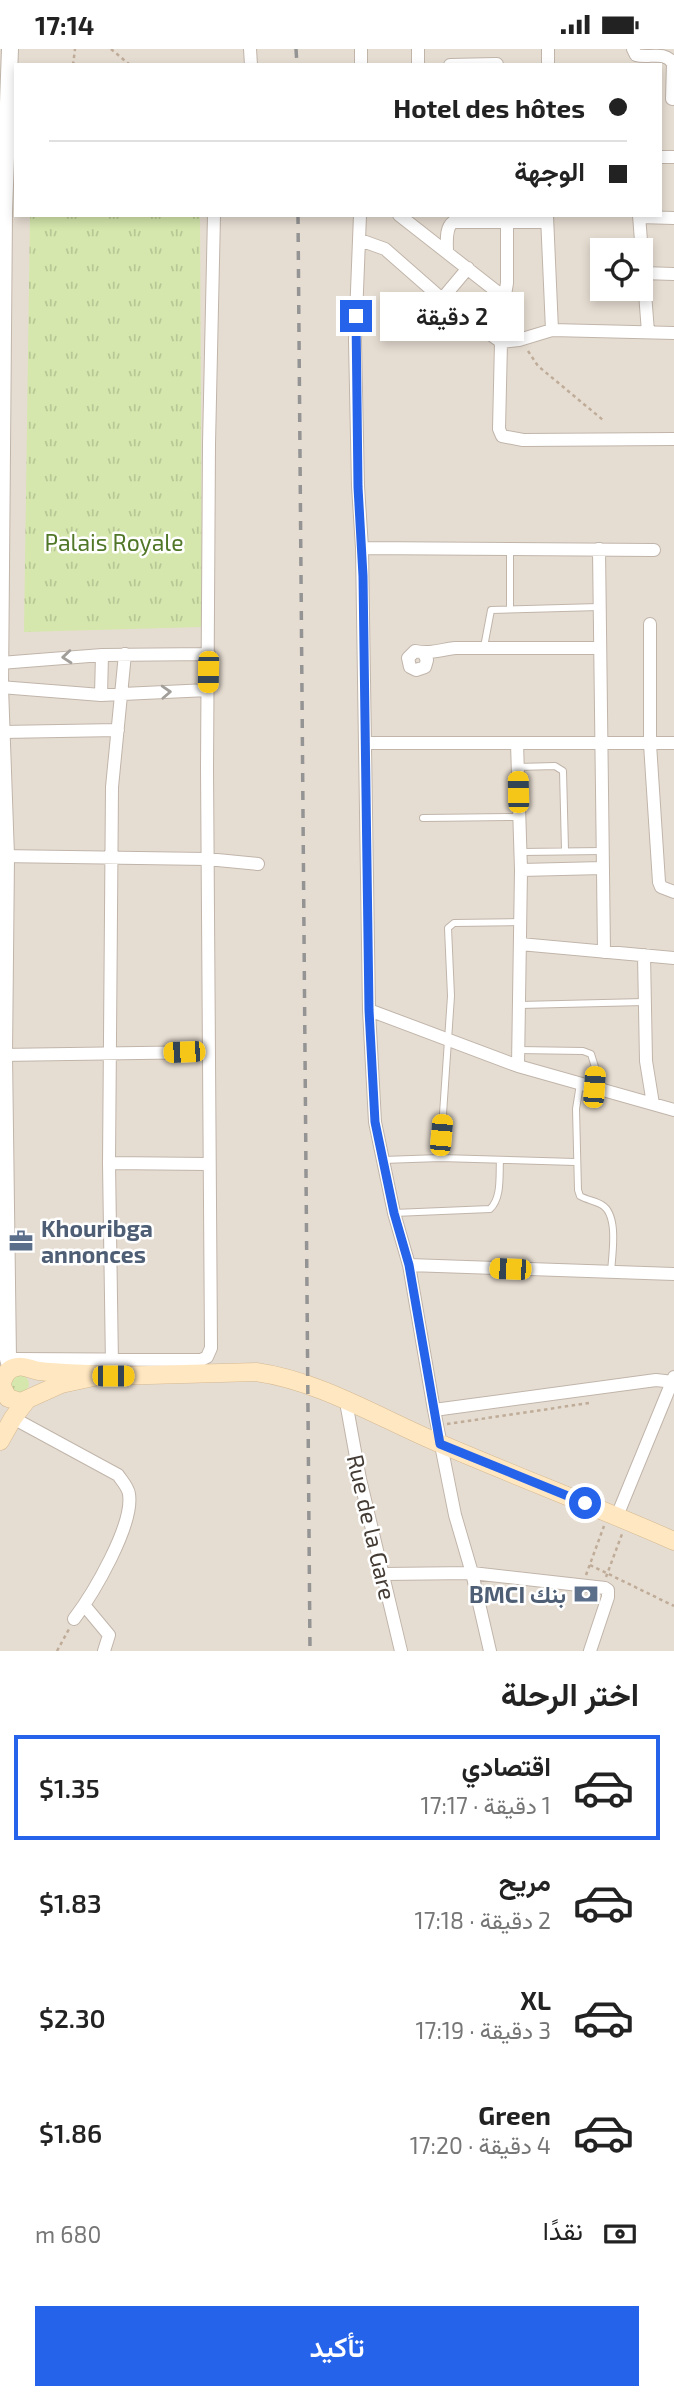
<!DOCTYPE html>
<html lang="ar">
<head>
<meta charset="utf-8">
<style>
  body { margin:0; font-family:"Exo 2",Vazirmatn,sans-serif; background:#f6f6f6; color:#222; direction:rtl; height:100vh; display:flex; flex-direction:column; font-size:26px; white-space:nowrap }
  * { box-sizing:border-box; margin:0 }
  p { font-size:23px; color:#767676 }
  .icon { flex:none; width:38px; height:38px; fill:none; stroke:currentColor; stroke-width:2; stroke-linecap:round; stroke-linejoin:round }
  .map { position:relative; height:1602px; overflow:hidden; direction:ltr }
  .drawer { display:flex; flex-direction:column; background:#fff; flex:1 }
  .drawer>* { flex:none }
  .hud { position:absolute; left:14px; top:14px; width:648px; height:154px; border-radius:0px; box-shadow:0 4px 10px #0003; direction:rtl; display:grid; align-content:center; height:154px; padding:0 35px; background:#fff }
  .tools { position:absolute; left:590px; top:189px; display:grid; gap:14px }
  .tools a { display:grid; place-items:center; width:63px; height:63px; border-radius:0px; background:#fff; box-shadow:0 4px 10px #0003; font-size:35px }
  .end { position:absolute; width:32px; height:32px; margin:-16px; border:9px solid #2563eb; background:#fff; box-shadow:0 0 0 4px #fff }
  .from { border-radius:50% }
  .bubble { position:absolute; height:49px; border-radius:0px; background:#fff; box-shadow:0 4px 10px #0003; font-size:23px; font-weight:600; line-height:49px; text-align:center; direction:rtl }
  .car { position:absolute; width:21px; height:42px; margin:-21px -10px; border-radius:9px; box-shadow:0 0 5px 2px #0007; background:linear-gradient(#f5c518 24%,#345 0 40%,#f5c518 0 76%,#345 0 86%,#f5c518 0) }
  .hud b { display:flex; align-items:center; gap:24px; height:66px; font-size:26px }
  .hud b+b { border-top:2px solid #e0e0e0 }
  .hud i { width:18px; height:18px; background:#222 }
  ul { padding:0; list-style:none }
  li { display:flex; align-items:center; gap:21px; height:105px; margin:0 14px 10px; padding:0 21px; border:4px solid transparent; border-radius:0px }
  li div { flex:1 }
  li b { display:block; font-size:26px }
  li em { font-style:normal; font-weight:600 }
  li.selected { border-color:#2563eb }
  li>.icon { width:63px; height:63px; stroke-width:1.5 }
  h2 { padding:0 35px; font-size:32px; line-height:84px }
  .pay { display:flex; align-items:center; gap:18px; height:77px; padding:0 35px; font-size:26px }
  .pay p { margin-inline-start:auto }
  .action { display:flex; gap:14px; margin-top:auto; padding:14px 35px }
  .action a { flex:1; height:80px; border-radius:0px; background:#2563eb; color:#fff; font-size:28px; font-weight:600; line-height:80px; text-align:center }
  .status { display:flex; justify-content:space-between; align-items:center; height:49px; padding:0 35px; background:#fff; direction:ltr }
  .status svg { height:19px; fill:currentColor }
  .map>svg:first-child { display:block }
  .residential { fill:#e6ddd2; fill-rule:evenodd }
  .grass { fill:url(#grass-tufts) }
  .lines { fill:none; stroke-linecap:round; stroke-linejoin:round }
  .service-casing { stroke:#c1b5aa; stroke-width:8 }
  .minor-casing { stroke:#c1b5aa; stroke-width:14 }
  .tertiary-casing { stroke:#c1b5aa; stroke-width:18 }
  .secondary-casing { stroke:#d3b993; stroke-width:19 }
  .path { stroke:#bfac98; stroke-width:2.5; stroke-dasharray:3.5 3.5; stroke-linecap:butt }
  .service { stroke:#fff; stroke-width:6 }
  .minor { stroke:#fff; stroke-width:12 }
  .tertiary { stroke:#fff; stroke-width:16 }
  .secondary { stroke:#ffe7c1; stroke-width:18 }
  .rail { stroke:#949494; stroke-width:3.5; stroke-dasharray:9 9; stroke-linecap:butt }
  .oneway { stroke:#a29e9a }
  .route { stroke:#2563eb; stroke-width:9 }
  .labels { text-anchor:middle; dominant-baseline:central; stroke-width:5; stroke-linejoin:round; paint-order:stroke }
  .park-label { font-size:23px; fill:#507627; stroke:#fff }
  .service-label { font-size:23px; font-weight:bold; fill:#4e5e75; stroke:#fff; text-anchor:start }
  .street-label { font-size:23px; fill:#443c34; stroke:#fff }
</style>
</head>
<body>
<div class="status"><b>17:14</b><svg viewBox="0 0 49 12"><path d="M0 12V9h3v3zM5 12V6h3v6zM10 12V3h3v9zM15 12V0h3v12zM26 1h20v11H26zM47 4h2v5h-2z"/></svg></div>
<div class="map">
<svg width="674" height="1602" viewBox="0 0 674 1602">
  <defs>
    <pattern id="grass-tufts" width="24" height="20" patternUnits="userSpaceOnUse" patternTransform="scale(1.75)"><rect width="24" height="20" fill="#d5e7ac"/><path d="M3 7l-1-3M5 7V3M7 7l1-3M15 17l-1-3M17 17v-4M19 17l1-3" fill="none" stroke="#b8c795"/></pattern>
  </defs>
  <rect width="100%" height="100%" fill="#f2ece4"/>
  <path class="residential" d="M0 0H674V1602H0ZM16 16H660V166H16ZM602 201H640V240H602Z"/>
  <path class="grass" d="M30 166H200L202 578 24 583Z
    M11 1335a9 9 0 1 1 18 0a9 9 0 1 1-18 0Z"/>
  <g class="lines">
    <g class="service-casing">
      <path id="service" d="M510 500V560
        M484 598 491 561 599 558
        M518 718 555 717 563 722 565 801
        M423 769 519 768
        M521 803 603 802
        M520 956 644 953
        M518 1001 583 1002 591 1005 595 1018 594 1037
        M580 1035 576 1060 578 1141 580 1147C587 1151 596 1152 602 1156 619 1166 612 1206 611 1223
        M440 1109 451 947 448 879 454 874 520 873
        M383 1111 440 1109 575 1113
        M394 1164 490 1160C502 1149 499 1126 500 1111"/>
    </g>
    <g class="minor-casing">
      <path id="minor" d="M250 0 251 16
        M361 0V16
        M418 0V16
        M548 0V16
        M633 0 636 6C649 10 663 1 673 14L672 50
        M450 16 497 15
        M660 108H674
        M360 166 355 292 358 437 362 499 369 961 375 1073 394 1164 409 1216 434 1361 455 1466 472 1524 490 1602
        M399 166 496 242 505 246 507 234V175
        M639 166 648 283
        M547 167 552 281
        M639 168 674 169
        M360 191 385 200 442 250 501 293 519 291 552 281 674 284
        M447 202C447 193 445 179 453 173H547
        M643 224 674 225
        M442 250 468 219
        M501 293 499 380 502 387 523 391 674 390
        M362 499 654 501
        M599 500 604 903
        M650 575V695L659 833 661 838 674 843
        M424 605 427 611 425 618 416 621 410 618 408 609 415 602C430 605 439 601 455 599H599
        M0 614 102 606 209 605
        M0 638 101 646 208 641
        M101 646 102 606
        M2 683 118 681
        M366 694H674
        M517 694 521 821 518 1017
        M0 807 207 810 258 815
        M521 821 603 819
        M520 895 674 909
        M644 906 646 1012 653 1055
        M369 961 518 1017 674 1061
        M0 1006 209 1003
        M109 1114 209 1115
        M409 1216 674 1225
        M14 1310 201 1311 207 1308 211 1299 207 719 209 395 214 166
        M112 1316 109 1114 112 738 125 605
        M346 1353 360 1430 401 1602
        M434 1361 656 1331 674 1333
        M13 1369 118 1426C122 1432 128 1438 129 1445 134 1476 93 1545 74 1570
        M617 1467 674 1328
        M383 1525 472 1524 605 1539 608 1541V1548L590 1602
        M84 1556 109 1586 104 1602"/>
    </g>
    <g class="tertiary-casing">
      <path id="tertiary" d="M10 0 4 163 0 638 6 807 4 1006 8 1310 11 1320"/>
    </g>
    <g class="secondary-casing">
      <path id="secondary" d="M103 1326 61 1335 21 1353 8 1349 2 1338C2 1329 7 1319 17 1318 25 1316 31 1321 39 1322 64 1325 88 1324 113 1327L256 1323C321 1332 381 1370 441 1395 518 1428 597 1458 674 1492
        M0 1392 13 1369 26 1352"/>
    </g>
    <path class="path" d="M111 0 130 16
      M73 16 75 0
      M528 302 538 317 603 371
      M447 1375 589 1354
      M590 1516 674 1557
      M586 1526 604 1477
      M606 1528 622 1485
      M57 1602 69 1580"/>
    <use href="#service" class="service"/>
    <use href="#minor" class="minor"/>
    <use href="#tertiary" class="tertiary"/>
    <use href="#secondary" class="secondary"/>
    <path class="rail" d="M296 0 297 16
      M298 166 310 1602"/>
  </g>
  <defs><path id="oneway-chevron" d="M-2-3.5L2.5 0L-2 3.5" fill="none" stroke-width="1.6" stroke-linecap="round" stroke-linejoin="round" transform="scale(1.75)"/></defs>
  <g class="oneway">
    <use href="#oneway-chevron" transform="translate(67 608) rotate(175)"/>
    <use href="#oneway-chevron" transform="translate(166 643) rotate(-3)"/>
  </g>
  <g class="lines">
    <path class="route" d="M356 267 358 438 363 527 369 961 375 1073 394 1164 409 1216 440 1395 585 1454"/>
  </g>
  <defs>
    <g id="office-bare" transform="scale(1.89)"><path d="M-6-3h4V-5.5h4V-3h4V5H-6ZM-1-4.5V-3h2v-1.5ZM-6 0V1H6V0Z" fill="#5c6f8a" stroke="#fff" stroke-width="2.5" paint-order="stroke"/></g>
    <g id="bank-bare" transform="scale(1.89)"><path d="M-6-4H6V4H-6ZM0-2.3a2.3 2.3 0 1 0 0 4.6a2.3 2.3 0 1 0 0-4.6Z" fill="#5c6f8a" stroke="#fff" stroke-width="2.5" paint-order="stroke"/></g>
  </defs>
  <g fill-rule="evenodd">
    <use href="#office-bare" x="21" y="1192"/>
    <use href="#bank-bare" x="586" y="1545"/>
  </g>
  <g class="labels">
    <g class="park-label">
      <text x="114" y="493">Palais Royale</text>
    </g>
    <g class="service-label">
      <text x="41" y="1179">Khouribga<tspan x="41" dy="26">annonces</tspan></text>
      <text x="566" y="1545" text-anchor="end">BMCI بنك</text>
    </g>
    <g class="street-label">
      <text transform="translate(372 1478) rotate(77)">Rue de la Gare</text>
    </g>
  </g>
</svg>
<div class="tools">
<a><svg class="icon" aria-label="locate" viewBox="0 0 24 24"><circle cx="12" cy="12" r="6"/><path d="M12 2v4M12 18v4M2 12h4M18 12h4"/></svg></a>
</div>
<i class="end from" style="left:585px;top:1454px"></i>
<i class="end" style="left:356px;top:267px"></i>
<div class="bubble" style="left:380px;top:243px;width:144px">2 دقيقة</div>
<i class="car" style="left:208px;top:623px;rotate:181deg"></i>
<i class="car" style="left:518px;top:743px;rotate:359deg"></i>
<i class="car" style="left:184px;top:1003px;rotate:268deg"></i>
<i class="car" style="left:594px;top:1038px;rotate:4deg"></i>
<i class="car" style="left:441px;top:1086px;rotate:5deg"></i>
<i class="car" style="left:510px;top:1220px;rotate:272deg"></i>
<i class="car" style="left:113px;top:1327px;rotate:90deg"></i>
<div class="hud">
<b><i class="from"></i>Hotel des hôtes</b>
<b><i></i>الوجهة</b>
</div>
</div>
<section class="drawer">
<h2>اختر الرحلة</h2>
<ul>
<li class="selected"><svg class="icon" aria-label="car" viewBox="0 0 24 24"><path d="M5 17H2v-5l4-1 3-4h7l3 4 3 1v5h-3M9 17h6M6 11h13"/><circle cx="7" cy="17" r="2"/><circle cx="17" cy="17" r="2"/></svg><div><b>اقتصادي</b><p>1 دقيقة · 17:17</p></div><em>$1.35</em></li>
<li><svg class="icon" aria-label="car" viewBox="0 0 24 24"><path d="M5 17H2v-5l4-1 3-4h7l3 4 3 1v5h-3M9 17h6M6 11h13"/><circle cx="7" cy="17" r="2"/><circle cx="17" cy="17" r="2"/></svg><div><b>مريح</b><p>2 دقيقة · 17:18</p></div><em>$1.83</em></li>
<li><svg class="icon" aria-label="car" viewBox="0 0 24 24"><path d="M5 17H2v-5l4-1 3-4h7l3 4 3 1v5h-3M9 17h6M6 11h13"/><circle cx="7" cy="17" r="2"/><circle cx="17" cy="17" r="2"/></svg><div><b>XL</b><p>3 دقيقة · 17:19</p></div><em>$2.30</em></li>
<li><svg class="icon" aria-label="car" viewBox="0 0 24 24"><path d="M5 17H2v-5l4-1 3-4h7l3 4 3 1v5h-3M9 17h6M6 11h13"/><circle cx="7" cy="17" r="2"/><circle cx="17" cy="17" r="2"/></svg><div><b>Green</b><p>4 دقيقة · 17:20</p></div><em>$1.86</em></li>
</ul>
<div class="pay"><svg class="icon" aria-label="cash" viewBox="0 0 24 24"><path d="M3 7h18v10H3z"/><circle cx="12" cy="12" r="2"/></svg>نقدًا<p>680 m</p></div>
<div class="action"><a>تأكيد</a></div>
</section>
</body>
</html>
